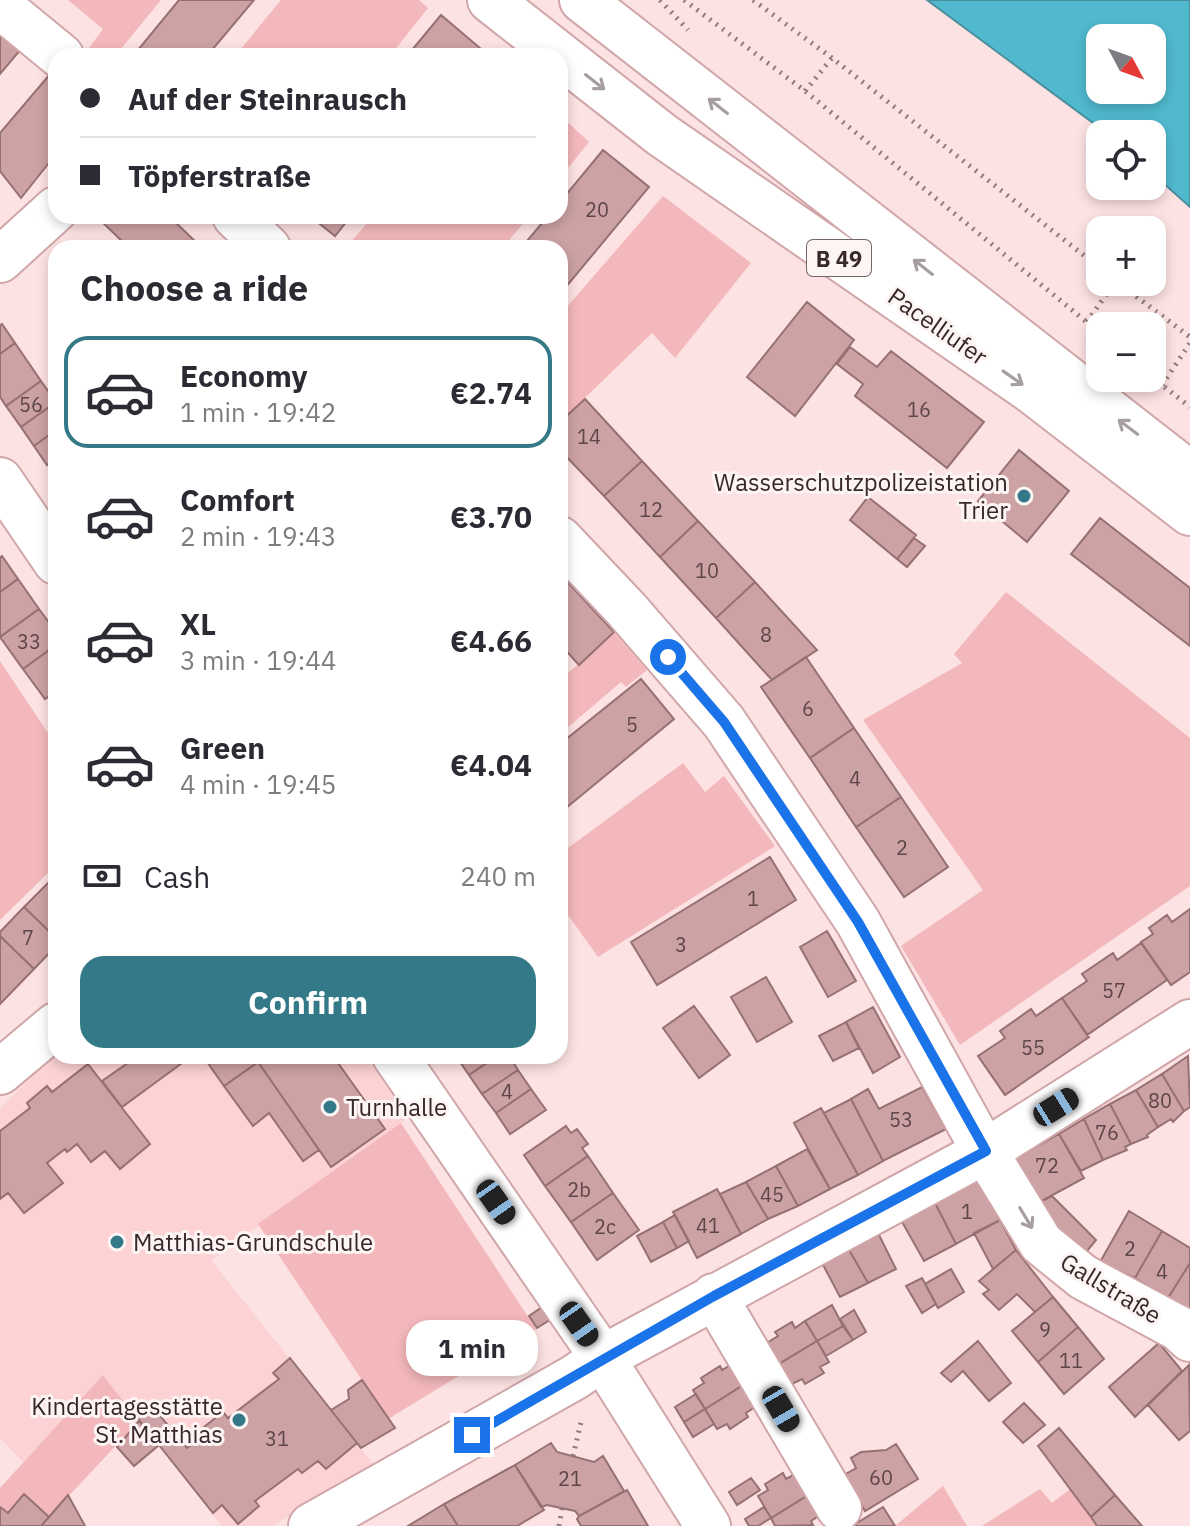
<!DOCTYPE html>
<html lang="en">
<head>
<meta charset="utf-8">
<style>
  body { margin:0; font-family:"IBM Plex Sans",sans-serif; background:#f7f7f7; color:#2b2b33; height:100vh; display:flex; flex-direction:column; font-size:30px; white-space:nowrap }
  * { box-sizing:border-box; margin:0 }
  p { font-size:26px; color:#7c7c81 }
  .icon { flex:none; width:44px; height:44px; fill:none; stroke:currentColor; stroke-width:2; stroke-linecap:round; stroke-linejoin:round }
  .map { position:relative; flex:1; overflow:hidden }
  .sheet { position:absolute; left:48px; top:240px; width:520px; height:824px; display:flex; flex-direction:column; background:#fff; border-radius:24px; box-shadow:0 4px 12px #0003 }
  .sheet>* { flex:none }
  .hud { position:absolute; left:48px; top:48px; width:520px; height:176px; border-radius:24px; box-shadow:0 4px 12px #0003; display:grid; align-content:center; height:176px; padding:0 32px; background:#fff }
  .needle { width:52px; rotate:131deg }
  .controls { position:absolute; left:1086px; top:24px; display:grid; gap:16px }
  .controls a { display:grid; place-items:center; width:80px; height:80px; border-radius:16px; background:#fff; box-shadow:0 4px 12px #0003; font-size:40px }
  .end { position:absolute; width:36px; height:36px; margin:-18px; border:10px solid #1a73e8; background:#fff; box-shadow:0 0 0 4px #fff }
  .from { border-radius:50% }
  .bubble { position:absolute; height:56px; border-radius:24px; background:#fff; box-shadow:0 4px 12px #0003; font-size:26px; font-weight:800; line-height:56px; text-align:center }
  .car { position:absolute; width:24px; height:48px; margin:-24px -12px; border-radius:10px; box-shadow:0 0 6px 2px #0007; background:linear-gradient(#222 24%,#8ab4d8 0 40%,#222 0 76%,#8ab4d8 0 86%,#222 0) }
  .hud b { display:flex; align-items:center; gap:28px; height:76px; font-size:30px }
  .hud b+b { border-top:2px solid #e1e1e2 }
  .hud i { width:20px; height:20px; background:#2b2b33 }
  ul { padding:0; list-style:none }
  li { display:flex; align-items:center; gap:24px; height:112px; margin:0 16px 12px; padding:0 16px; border:4px solid transparent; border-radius:24px }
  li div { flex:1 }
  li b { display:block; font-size:30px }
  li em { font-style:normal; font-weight:800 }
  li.active { border-color:#347987 }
  li>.icon { width:72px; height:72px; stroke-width:1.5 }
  h2 { padding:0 32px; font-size:36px; line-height:96px }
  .pay { display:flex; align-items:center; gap:20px; height:88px; padding:0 32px; font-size:30px }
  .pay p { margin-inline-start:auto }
  .action { display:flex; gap:16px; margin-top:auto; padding:16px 32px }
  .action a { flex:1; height:92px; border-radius:24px; background:#347987; color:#fff; font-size:32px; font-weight:800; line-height:92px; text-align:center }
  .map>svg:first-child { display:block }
  .built { fill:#fcd2d4 }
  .green { fill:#f3b8bb }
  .water { fill:#51b9ce; stroke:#4a8e9c; stroke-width:2; fill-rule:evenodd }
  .building { fill:#cca2a4; stroke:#977072; stroke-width:2 }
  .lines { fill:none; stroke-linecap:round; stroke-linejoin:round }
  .minor-casing { stroke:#d1a6a8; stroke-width:48 }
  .major-casing { stroke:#d1a6a8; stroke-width:48 }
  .path { stroke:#917c7d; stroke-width:5; stroke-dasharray:2 6; stroke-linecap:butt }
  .minor { stroke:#fff; stroke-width:44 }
  .major { stroke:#fff; stroke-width:44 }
  .oneway { stroke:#a69e9f }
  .route { stroke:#1a73e8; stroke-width:10 }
  .poi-dot { fill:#347987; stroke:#fdf4f4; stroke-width:3 }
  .labels { text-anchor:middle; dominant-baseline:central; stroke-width:6; stroke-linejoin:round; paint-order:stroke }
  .number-label { font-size:20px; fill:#5e4648 }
  .shield { fill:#fdf4f4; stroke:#746566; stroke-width:2 }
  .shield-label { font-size:22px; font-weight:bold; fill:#392829 }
  .street-label { font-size:24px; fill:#392829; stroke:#fdf4f4 }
  .poi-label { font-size:24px; fill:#392829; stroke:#fdf4f4; text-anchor:end }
</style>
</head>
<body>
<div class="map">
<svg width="1190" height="1526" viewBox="0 0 1190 1526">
  <rect width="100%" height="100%" fill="#fde2e3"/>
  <path class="built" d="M56 1054 377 1056 416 1112 211 1260 374 1465 272 1526H222L104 1376 23 1462 0 1438V1108Z"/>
  <path class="green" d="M68 0H161L115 56H98L89 48 103 29Z
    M281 0H419L428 8 390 56H235Z
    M560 115 589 142 560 178Z
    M663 196 751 263 675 358 652 333 560 422V315Z
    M373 216H529L503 248H355L350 243Z
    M1006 592 1190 738V886L960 1045 901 946 983 890 863 720 962 663 954 654Z
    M614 632 647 670 626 687 621 682 560 734V680Z
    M0 661 56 745V865L0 920Z
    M683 763 705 792 724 776 775 846 598 957 560 904V854Z
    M401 1123 536 1329 388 1419 258 1224Z
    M103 1375 139 1421 49 1517 8 1513 0 1507V1488Z
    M943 1486 967 1526H895Z
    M1040 1489 1052 1503 1070 1489 1097 1526H982Z"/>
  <path class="water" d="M927 0H1190V207L1152 173V134H1108ZM1100 38H1152V90H1100Z"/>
  <path class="building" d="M179 0H254L207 56H133Z
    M441 15 487 54 485 56H407Z
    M0 31 22 48 0 74Z
    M51 73 56 77V154L21 198 0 171V133Z
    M603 150 649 187 560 294V248H521L548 216H560V202Z
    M96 216H169L202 248H129Z
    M310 216H351L335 236Z
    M807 302 854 340 795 416 747 377Z
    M2 324 15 343 0 354V325Z
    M15 343 41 381 6 406 0 397V354Z
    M850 347 877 367 891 351 984 422 947 468 855 396 863 384 837 364Z
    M41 381 56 402 21 427 6 406Z
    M585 399 642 461 604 496 560 450V422Z
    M56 402V430L34 446 21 427Z
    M56 430V459L47 465 34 446Z
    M1019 450 1069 491 1027 542 978 501Z
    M642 461 698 521 660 557 604 496Z
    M868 497 916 535 897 559 850 520Z
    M1100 518 1190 588V646L1071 554Z
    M698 521 755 582 716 618 660 557Z
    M914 538 925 546 907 567 897 559Z
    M2 556 18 579 0 592V558Z
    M560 574 614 632 579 665 560 644Z
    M18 579 39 609 0 637V592Z
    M755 582 817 650 772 680 716 618Z
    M39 609 56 632V645L23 669 0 637Z
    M56 645V691L45 699 23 669Z
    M806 657 854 728 810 758 761 687Z
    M641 679 674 719 560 813V744Z
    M854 728 901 797 856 827 810 758Z
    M901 797 948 867 904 897 856 827Z
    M770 857 796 900 657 985 631 942Z
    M56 875V938L24 907Z
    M24 907 56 938V946L34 969 0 936V932Z
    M1190 909V972L1171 985 1141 942 1153 934 1149 928 1167 915 1172 922Z
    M827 931 856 981 828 997 800 947Z
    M0 936 34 969 0 1004Z
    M1141 943 1167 980 1087 1035 1062 998 1087 981 1082 974 1113 953 1117 960Z
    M766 977 792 1022 757 1042 731 997Z
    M1062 998 1089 1037 1005 1095 978 1056 1005 1038 1000 1031 1031 1009 1036 1016Z
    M694 1006 730 1055 699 1078 663 1028Z
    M873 1007 900 1057 873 1073 846 1022Z
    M846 1022 859 1048 833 1061 819 1036Z
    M138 1056H187L189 1058 122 1107 102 1081Z
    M203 1056H333L385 1129 331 1167 258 1062 224 1086Z
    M456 1056H497L469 1075Z
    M497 1056H509L518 1070 482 1094 469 1075Z
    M1188 1056 1190 1107 1184 1111 1162 1074Z
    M258 1062 319 1150 303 1161 269 1113 253 1126 224 1086Z
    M88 1064 150 1144 120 1169 105 1151 91 1162 77 1144 67 1152 65 1149 47 1163 63 1183 24 1213 8 1193 0 1199V1131L30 1108 27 1103 47 1086 52 1092Z
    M518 1070 531 1089 496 1113 482 1094Z
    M1162 1074 1184 1111 1173 1122 1171 1119 1158 1127 1136 1090Z
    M922 1087 946 1129 883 1161 851 1099 868 1089 879 1109Z
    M531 1089 546 1110 510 1134 496 1113Z
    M1136 1090 1158 1127 1147 1135 1148 1137 1131 1144 1110 1104Z
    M851 1099 883 1161 858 1175 824 1113Z
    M1110 1104 1131 1144 1125 1147 1127 1150 1103 1160 1084 1119Z
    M821 1108 858 1175 830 1189 794 1123Z
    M1084 1119 1103 1160 1081 1171 1059 1134Z
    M566 1126 571 1133 577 1129 588 1144 582 1148 588 1156 545 1186 524 1155Z
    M1059 1134 1084 1178 1038 1203 1014 1159Z
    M807 1149 830 1189 798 1206 776 1166Z
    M588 1156 613 1193 571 1222 545 1186Z
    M776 1166 798 1206 768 1219 746 1182Z
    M978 1180 1000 1220 956 1244 935 1203Z
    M746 1182 768 1219 741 1234 720 1194Z
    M717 1189 741 1234 697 1258 673 1212Z
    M613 1193 639 1230 597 1260 571 1222Z
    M1052 1196 1096 1240 1087 1251 1058 1228 1038 1203Z
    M935 1203 956 1244 924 1261 901 1220Z
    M1129 1211 1162 1231 1135 1278 1100 1262Z
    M675 1215 689 1241 677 1248 663 1222Z
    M1000 1220 1016 1250 993 1269 974 1233Z
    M663 1222 677 1248 651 1262 637 1236Z
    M1162 1231 1190 1248V1263L1168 1298 1135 1278Z
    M878 1233 896 1269 868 1283 848 1248Z
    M848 1248 868 1283 840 1297 821 1261Z
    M1016 1250 1053 1297 1035 1312 1017 1294 999 1310 983 1294 989 1290 979 1281Z
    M1190 1263V1315L1168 1298Z
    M951 1269 964 1292 938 1308 925 1284Z
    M922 1278 936 1304 922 1313 906 1286Z
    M1053 1297 1078 1327 1038 1362 1012 1331Z
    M545 1305 553 1318 537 1328 529 1316Z
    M832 1305 843 1326 817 1341 805 1321Z
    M854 1310 866 1332 853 1340 840 1319Z
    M805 1321 817 1341 777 1365 765 1344 778 1336 775 1332 792 1322 795 1328Z
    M843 1326 853 1340 826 1356 817 1341Z
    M1078 1327 1104 1359 1064 1394 1038 1362Z
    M817 1341 829 1362 820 1367 824 1373 805 1384 802 1379 790 1385 777 1365Z
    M978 1341 1011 1383 989 1401 963 1371 951 1382 941 1373Z
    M1159 1343 1182 1371 1135 1417 1109 1387Z
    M290 1358 357 1443 326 1469 318 1461 302 1473 298 1469 255 1501 259 1506 238 1524 222 1505 213 1513 136 1416 151 1405 187 1448 209 1432 204 1427 223 1412 228 1418 279 1379 273 1373Z
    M732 1364 745 1384 705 1409 693 1390 704 1383 701 1378 720 1366 722 1370Z
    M1189 1365 1190 1431 1179 1440 1148 1405Z
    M362 1380 395 1428 361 1448 331 1410 349 1399 348 1390Z
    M745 1384 758 1405 746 1413 748 1417 730 1429 727 1424 717 1429 705 1409Z
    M696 1394 705 1409 684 1422 675 1407Z
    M1024 1403 1045 1425 1023 1443 1003 1422Z
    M705 1409 714 1424 693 1437 684 1422Z
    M139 1421 159 1445 134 1466 117 1447Z
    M1059 1428 1115 1495 1091 1517 1038 1446Z
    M551 1443 557 1452 594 1462 603 1456 624 1491 579 1516 575 1511 547 1505 541 1507 515 1465Z
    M896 1444 918 1479 865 1511 844 1475 856 1468 851 1458 861 1452 886 1450Z
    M515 1465 544 1510 517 1526H458L444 1504Z
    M783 1473 786 1479 797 1473 810 1494 771 1518 758 1496 768 1490 765 1484Z
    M751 1478 760 1490 737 1505 729 1492Z
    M627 1490 648 1526H581L577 1519 579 1516Z
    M24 1494 49 1517 41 1526H0V1507L8 1513Z
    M810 1494 822 1514 811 1521 813 1525 775 1526 771 1518Z
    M68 1495 85 1526H41L49 1517Z
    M1115 1495 1142 1526H1097L1091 1517Z
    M444 1504 458 1526H408Z
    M764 1507 771 1518 758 1526H749L745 1519Z
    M883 1507 895 1526H852Z"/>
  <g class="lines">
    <g class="minor-casing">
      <path id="minor" d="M0 6 61 56
        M235 216 268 248
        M0 260 56 209
        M0 480 56 562
        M560 539 627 610 724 722 858 922 978 1140 1041 1243 1083 1277 1178 1328 1190 1339
        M395 1056 596 1348 708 1526
        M0 1072 56 1025
        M714 1296 839 1508
        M311 1526 575 1377 602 1358 986 1151 1190 1022"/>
    </g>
    <g class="major-casing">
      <path id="major" d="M490 0 662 135 1033 392 1190 513
        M582 0 1190 474"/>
    </g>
    <path class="path" d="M660 0 688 30
      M684 0 805 91 1100 333
      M753 0 832 58 1100 268
      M805 91 832 58
      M1117 282 1190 337
      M1087 322 1115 282
      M1152 377 1190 407
      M1162 385 1190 343
      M573 1456 582 1418
      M559 1526 562 1509"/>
    <use href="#minor" class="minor"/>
    <use href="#major" class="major"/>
  </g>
  <defs><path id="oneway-shaft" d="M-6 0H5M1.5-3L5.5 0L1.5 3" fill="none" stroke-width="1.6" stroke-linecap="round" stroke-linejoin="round" transform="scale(2)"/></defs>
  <g class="oneway">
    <use href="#oneway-shaft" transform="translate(595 82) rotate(38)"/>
    <use href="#oneway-shaft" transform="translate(718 106) rotate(-142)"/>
    <use href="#oneway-shaft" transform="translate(923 267) rotate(-142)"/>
    <use href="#oneway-shaft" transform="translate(1013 378) rotate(35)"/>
    <use href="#oneway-shaft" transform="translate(1128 427) rotate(-143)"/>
    <use href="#oneway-shaft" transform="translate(1026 1218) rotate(59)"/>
  </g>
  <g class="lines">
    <path class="route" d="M472 1435 714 1296 986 1151 858 922 724 722 668 657"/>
  </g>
  <g class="poi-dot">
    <circle cx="1024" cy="496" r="8"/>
    <circle cx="330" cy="1107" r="8"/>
    <circle cx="117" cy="1242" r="8"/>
    <circle cx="239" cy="1420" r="8"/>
  </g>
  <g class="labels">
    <g class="number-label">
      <text x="597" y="209">20</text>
      <text x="31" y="404">56</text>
      <text x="919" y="409">16</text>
      <text x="589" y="436">14</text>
      <text x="651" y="509">12</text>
      <text x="707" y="570">10</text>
      <text x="766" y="634">8</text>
      <text x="29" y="641">33</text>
      <text x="808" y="708">6</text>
      <text x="632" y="724">5</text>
      <text x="855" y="778">4</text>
      <text x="902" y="847">2</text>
      <text x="753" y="898">1</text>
      <text x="28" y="937">7</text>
      <text x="681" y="944">3</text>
      <text x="1114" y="990">57</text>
      <text x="1033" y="1047">55</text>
      <text x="507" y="1091">4</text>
      <text x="1160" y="1100">80</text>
      <text x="901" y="1119">53</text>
      <text x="1107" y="1132">76</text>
      <text x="1047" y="1165">72</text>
      <text x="579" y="1189">2b</text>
      <text x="772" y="1194">45</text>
      <text x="967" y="1211">1</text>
      <text x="708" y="1225">41</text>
      <text x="605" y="1226">2c</text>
      <text x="1130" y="1248">2</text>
      <text x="1162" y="1271">4</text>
      <text x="1045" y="1329">9</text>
      <text x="1071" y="1360">11</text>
      <text x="277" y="1438">31</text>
      <text x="881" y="1477">60</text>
      <text x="570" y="1478">21</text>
    </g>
    <rect class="shield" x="807" y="240" width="64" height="36" rx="6"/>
    <g class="shield-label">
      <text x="839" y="258">B 49</text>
    </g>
    <g class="street-label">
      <text transform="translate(938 326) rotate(35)">Pacelliufer</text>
      <text transform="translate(1111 1288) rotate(31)">Gallstraße</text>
    </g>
    <g class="poi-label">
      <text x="1008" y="482">Wasserschutzpolizeistation<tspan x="1008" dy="28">Trier</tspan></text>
      <text x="346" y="1107" text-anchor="start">Turnhalle</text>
      <text x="133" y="1242" text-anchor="start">Matthias-Grundschule</text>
      <text x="223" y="1406">Kindertagesstätte<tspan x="223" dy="28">St. Matthias</tspan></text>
    </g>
  </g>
</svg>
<div class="controls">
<a><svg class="needle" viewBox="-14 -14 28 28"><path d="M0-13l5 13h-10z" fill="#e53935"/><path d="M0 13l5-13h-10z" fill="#7c7c81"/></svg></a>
<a><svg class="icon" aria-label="locate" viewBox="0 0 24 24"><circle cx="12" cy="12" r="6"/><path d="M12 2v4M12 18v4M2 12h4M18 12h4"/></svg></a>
<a>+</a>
<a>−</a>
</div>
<i class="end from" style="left:668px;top:657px"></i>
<i class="end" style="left:472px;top:1435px"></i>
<div class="bubble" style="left:406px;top:1320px;width:132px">1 min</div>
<i class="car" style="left:1056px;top:1107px;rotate:58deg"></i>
<i class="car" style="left:496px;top:1202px;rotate:145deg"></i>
<i class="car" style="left:579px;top:1324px;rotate:145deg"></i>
<i class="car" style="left:781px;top:1409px;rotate:150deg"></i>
<div class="hud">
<b><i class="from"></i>Auf der Steinrausch</b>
<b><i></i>Töpferstraße</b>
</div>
<section class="sheet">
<h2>Choose a ride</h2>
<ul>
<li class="active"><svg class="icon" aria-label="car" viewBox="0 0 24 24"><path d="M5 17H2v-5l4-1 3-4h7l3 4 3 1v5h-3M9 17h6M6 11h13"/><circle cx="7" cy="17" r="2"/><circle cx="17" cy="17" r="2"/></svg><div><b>Economy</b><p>1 min · 19:42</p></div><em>€2.74</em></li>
<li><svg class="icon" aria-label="car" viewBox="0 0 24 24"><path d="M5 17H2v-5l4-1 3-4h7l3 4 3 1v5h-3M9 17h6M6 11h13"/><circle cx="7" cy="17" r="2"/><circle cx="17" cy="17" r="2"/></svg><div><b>Comfort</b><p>2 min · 19:43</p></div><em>€3.70</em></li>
<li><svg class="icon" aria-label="car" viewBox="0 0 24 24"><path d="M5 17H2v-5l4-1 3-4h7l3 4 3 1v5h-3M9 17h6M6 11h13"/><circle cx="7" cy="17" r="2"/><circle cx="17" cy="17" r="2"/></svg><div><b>XL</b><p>3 min · 19:44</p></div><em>€4.66</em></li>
<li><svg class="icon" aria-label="car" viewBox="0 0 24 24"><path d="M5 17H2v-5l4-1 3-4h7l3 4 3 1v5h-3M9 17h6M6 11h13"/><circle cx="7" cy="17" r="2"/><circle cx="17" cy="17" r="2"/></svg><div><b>Green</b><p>4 min · 19:45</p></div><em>€4.04</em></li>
</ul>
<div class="pay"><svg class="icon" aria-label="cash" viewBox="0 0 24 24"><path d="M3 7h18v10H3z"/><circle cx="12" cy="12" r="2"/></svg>Cash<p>240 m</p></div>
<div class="action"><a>Confirm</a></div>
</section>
</div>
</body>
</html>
